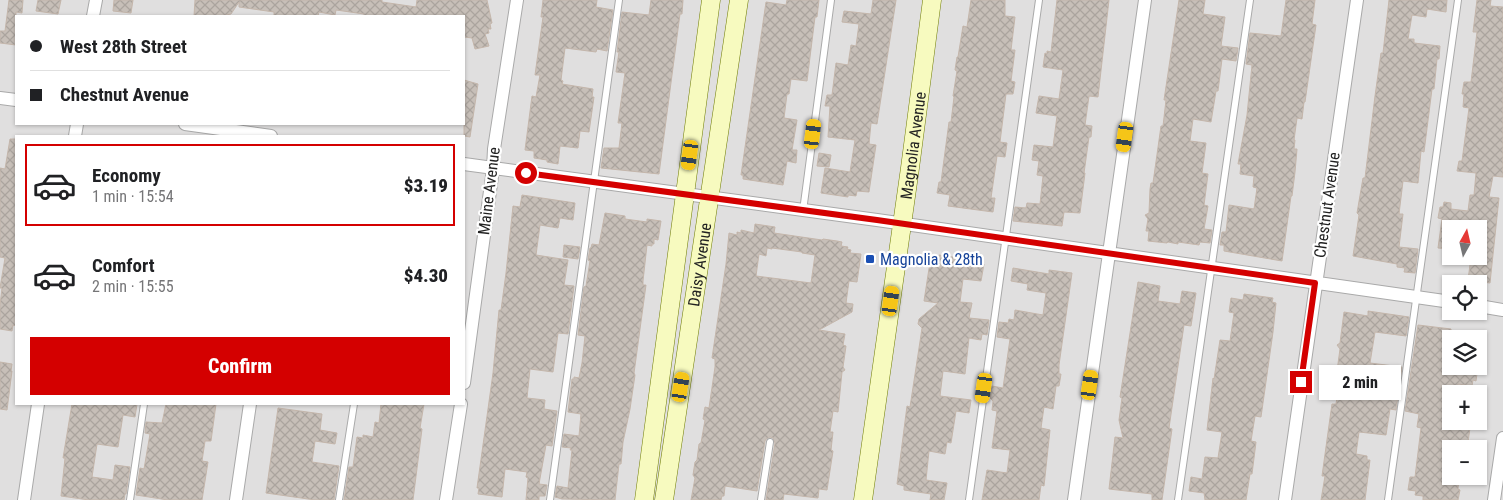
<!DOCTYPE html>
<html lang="en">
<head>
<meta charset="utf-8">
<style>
  body { margin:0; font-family:"Roboto Condensed",sans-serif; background:#f6f6f6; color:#202124; height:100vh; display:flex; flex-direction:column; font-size:19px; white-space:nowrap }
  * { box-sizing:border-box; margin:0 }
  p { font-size:16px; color:#757577 }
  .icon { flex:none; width:28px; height:28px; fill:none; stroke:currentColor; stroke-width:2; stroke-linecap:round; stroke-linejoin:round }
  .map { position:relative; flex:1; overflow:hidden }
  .details { position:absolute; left:15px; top:135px; width:450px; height:270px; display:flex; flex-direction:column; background:#fff; border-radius:0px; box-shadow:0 1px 4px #0004 }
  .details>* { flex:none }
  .banner { position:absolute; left:15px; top:15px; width:450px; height:110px; border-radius:0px; box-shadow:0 1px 4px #0004; display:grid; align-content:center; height:110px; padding:0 15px; background:#fff }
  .needle { width:32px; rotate:8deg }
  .tools { position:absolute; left:1442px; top:220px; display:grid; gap:10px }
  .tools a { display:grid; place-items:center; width:45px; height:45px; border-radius:0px; background:#fff; box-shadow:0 1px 4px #0004; font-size:25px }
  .end { position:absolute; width:22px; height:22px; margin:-11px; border:6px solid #d40000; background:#fff; box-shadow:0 0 0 2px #fff }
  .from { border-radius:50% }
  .bubble { position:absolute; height:35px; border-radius:0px; background:#fff; box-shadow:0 1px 4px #0004; font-size:16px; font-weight:800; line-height:35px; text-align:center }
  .car { position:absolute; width:15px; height:30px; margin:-15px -8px; border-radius:6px; box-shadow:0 0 4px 1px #0007; background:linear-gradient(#f5c518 24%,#345 0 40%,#f5c518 0 76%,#345 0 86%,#f5c518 0) }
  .banner b { display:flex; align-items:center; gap:18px; height:48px; font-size:19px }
  .banner b+b { border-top:1px solid #e0e0e0 }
  .banner i { width:12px; height:12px; background:#202124 }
  ul { padding:9px 0 0; list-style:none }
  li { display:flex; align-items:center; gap:15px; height:82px; margin:0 10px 8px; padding:0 5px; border:2px solid transparent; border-radius:0px }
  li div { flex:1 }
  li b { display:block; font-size:19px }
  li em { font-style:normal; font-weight:800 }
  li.active { border-color:#d40000 }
  li>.icon { width:45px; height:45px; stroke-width:1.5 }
  .button { display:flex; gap:10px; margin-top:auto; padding:10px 15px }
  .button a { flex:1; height:58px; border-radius:0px; background:#d40000; color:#fff; font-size:20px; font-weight:800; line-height:58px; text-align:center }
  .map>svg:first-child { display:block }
  .residential { fill:#e0dfdf; fill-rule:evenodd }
  .building { fill:url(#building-cross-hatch); stroke:#c4b6ab; fill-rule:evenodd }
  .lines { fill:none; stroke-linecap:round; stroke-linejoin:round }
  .lane-casing { stroke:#a9a9a9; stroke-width:8 }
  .street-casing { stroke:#a9a9a9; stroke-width:14 }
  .secondary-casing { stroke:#707d05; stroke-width:19 }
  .lane { stroke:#fff; stroke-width:6 }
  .street { stroke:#fff; stroke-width:12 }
  .secondary { stroke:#f7fabf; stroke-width:18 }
  .route { stroke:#d40000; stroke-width:6 }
  .transit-dot { fill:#1a4fb4; stroke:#fff; stroke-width:2 }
  .labels { text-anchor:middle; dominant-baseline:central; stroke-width:4.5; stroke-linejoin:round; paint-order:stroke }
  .street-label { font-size:16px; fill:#222; stroke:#fff }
  .transit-label { font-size:16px; fill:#164399; stroke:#fff; text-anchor:start }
</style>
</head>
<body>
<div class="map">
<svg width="1503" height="500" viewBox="0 0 1503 500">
  <defs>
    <pattern id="building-cross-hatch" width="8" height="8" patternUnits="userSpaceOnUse" patternTransform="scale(1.25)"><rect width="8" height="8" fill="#c7bfb8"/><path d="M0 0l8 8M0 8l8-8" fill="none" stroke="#aba49e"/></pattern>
  </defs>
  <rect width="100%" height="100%" fill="#f2efe9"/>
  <path class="residential" d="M0 0H1503V500H0ZM16 16H464V124H16ZM16 136H464V404H16ZM1451 229H1479V256H1451ZM1451 284H1479V311H1451ZM1451 339H1479V366H1451ZM1451 394H1479V421H1451ZM1451 449H1479V476H1451Z"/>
  <path class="building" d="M9 0H23L22 13 16 12V45L0 43V31H5Z
    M38 0H61L58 14 36 11Z
    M114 0H133L131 13 113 11Z
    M195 0H382V2L416 7 417 0H487L492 23 490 24 491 29H488L489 33 485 34 489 46 475 49 472 38 464 37V16H364V14L336 10 335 15 319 12 318 16H274V12L239 7V2L231 14 222 16H194Z
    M543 0H597L596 7 613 10 607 51 597 49 596 52 565 48 561 80 563 81 562 84 593 89 592 97H594L589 132 580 131 578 148 560 146 558 164 547 162V160L534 158V151L525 150 532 96 536 97 540 75H535L543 17H541Z
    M651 0H683L682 14H680L659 174 601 168 604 148H619L622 123H618L625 73 616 72 619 52H617L622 12 649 15Z
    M787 0H819L817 17H815L807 81 791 79 789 94H787L784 118 797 120 792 150H797L796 163 787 161 783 185 743 179V175H741L766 2 786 5Z
    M873 0H896L877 124 871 123 869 144 876 145 869 192 857 191 856 196 848 195V197L821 193 825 168 850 172 855 140 828 137 830 106H825L827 95H832L836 63 848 65 851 45 856 46 859 24 842 22 844 11 871 14Z
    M971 0H1005V16L1015 17 1011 50H1015L1011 81 1015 82 1013 94H1006L1000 142 1007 143 1005 157 997 156 991 198H995L993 212 948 206 950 195 937 193 939 182H941L949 122H951L954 97 953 96 957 71 955 70 957 57H958L963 26 967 27Z
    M1057 0H1109L1098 97 1089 96 1085 125 1092 126 1091 137H1089L1084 173H1085L1080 213 1064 212 1062 226 1013 221 1015 207 1026 208 1027 203 1040 204 1043 176 1037 175 1039 161 1032 160 1034 145 1053 147 1057 116 1036 113 1039 96 1059 99 1063 70 1043 67 1045 53 1047 54V51L1051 52Z
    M1179 0H1205L1203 14 1225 17 1221 46 1238 48 1236 61 1222 59 1218 91H1216L1211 122 1193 119 1190 141 1206 143 1202 173 1208 174 1204 205 1208 206 1204 229 1212 230 1210 243 1200 242 1199 245 1178 242V244L1168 242 1167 243 1148 241 1149 231H1146L1148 219 1145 215 1149 213 1150 189 1151 183H1153L1161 126H1163L1166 100H1164Z
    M1286 0H1315L1312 24 1316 25 1305 102H1304L1302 119 1297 118 1294 140H1295L1294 149H1297L1295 172 1292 196H1291L1282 261 1224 251V245H1220L1222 232H1226L1229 205 1254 209 1257 188 1253 187 1254 176 1240 174 1241 164H1238L1247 115 1252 65 1246 64 1250 33 1281 36Z
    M1389 0H1447L1446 12 1427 9 1426 17 1412 15 1408 39H1414V43L1440 46 1439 59H1437L1434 89H1432L1424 152 1421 151 1418 183 1403 181 1399 214H1403L1399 247 1418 249 1415 273 1404 272 1405 268 1397 267V264L1353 256 1359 215 1357 213 1363 178H1365L1375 96 1381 53H1383Z
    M1477 0H1491L1490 6 1503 7V177L1493 176 1489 197 1499 198 1490 283 1468 280 1471 257 1479 258V229H1451V249L1438 248 1442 219 1438 218 1440 207H1443L1444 202 1451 203V209L1468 211 1470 195H1474L1476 173 1457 171 1459 161H1462L1469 108 1463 107 1464 94H1462L1464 82H1471L1477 32H1473Z
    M464 80 478 84 470 137 464 136Z
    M10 139H16V326L13 325 12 331 0 329V305L2 288H0L5 258 0 257V168L5 169Z
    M819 153 831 155 829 167 817 166Z
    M522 195 575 203 573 220 560 218 558 228 540 225 536 255 568 260 564 285 574 286 568 334 558 333 553 372 530 369 527 398 545 400 544 409 557 411 552 446 546 445 539 484 547 485 545 496H539V500H526L528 478 526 477 527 472 505 469 502 497 478 494 479 488H477L493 373 499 310H501L506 273 513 206 520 207Z
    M605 213 625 216V219L647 222V219L661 221 658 240 654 239V244H652V246L647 245 643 281V285H646L634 373 635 375 630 409 623 442 621 464H619L615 500 562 499 555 497 557 486 568 488 572 450H570L571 448 562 447 564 434 579 436 581 414 568 412 572 379H574V377L579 378 582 363 585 336 578 335 584 287 586 286 590 261 588 260 590 248H591L592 244 599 245Z
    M755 224 775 227 774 233 822 240 823 239 837 241 842 242 841 246 848 247 847 249 851 250 850 253 861 254 857 282 849 281 846 303 853 304 852 312 819 330 845 334 843 345 846 346 843 367 845 370 842 372 838 412 833 411 830 432H833L831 450 833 451 827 490 819 489 818 498 784 494 783 500H766L775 443 773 438 770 437 766 439 765 441 757 491 725 486 724 496H722L721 500H691L695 478 693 475 695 462 697 460 699 444 701 443 705 420 703 419 705 407 709 408 715 367V359L712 358 726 264 729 233 737 235V232L741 233V230L754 233ZM767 248 772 249V248L802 252V253L815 255 811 283 756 276 759 254 766 256Z
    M564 245 580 247 578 259 563 257Z
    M939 255 966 259V261L984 264 981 281 963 279 960 302 972 303 969 318 989 320 987 335 982 334 981 340 969 338 965 374 943 371 940 396 971 400 969 413 956 411 951 443 947 442 945 454 929 451 926 480 947 483 944 500H930L931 494 904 490V486L897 484 907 406 910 407 921 335 922 328 918 324 919 319 938 303 924 301 930 262 938 263Z
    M1013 268 1049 274V270L1072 273 1059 365V374H1061L1059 386H1056L1053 409 1044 407 1041 428 1050 430 1044 486 1041 485 1039 500H982L987 470 1007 473 1010 450 992 448 997 411 992 410 993 401 990 398 992 386 1003 388 1010 339 997 337 999 322 1008 323 1009 319 1014 320 1015 310 1043 315 1046 293 1027 290 1028 284 1011 281Z
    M1138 282 1160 286 1158 301 1180 304 1182 291 1196 293 1191 326 1184 325 1169 428 1172 429 1162 500H1152V494L1109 489 1115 437 1123 438 1119 420 1122 398 1120 397Z
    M1244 294 1273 298 1272 302 1276 303 1273 332 1261 417 1255 416 1251 441 1256 442 1252 474H1250L1246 500H1205L1204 493 1189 491 1191 477 1202 479 1205 457 1218 458 1222 432 1207 430 1213 378 1214 379 1220 340 1230 341 1234 313 1229 312 1231 298 1243 300Z
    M1368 311 1409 317 1406 336 1375 332 1370 363 1402 367 1396 410 1390 409 1386 435 1359 432 1356 454 1367 456V460H1370L1365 500H1321L1325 476H1322L1330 418 1332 404H1336L1339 383 1335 382 1334 377 1335 371H1337L1340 349 1337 345 1340 343 1344 312 1368 316Z
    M1418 325 1451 329V366H1478L1476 381 1473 380 1472 386 1458 384 1457 394H1451V426L1470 428 1467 449 1451 447V476H1459L1458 489 1460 490 1458 500H1423V496L1415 495 1416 491 1408 490 1410 477H1415L1421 428 1417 427 1419 414 1405 411Z
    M0 362 12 364 11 371H12L7 410 0 409Z
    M72 404H137L135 417 123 415 118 447 97 444 92 477 113 480 115 465 130 467 126 494H125L124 500H89L61 496 65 458H63Z
    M166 404H216L211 441H205L202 461 208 462 202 500H168L136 495 140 468 144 469 150 434 145 433 146 422 162 423Z
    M381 404H424L420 428 422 429 413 500H344L349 467H353L357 437 363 438V435L373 437 375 422 379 423Z
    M278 408 322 414 320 430 337 433 335 444 315 441 312 462 339 466 334 500H315L266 493Z"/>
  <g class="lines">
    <g class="lane-casing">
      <path id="lane" d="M803 211 831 0
        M130 500 144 404
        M339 500 354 404
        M550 500 619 0
        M761 500 770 442
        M969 500 1039 0
        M1178 500 1250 0
        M1388 500 1458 0"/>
    </g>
    <g class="street-casing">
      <path id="street" d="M93 16 96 0
        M0 98 16 100
        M185 124 271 136
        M75 136 77 124
        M464 164 877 220 1451 302
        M1479 306 1503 310
        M464 383 493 169 494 149 517 0
        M24 500 38 404
        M236 500 250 404
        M446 500 461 404
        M1074 500 1145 0
        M1285 500 1357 0
        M1494 500 1503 438"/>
    </g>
    <g class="secondary-casing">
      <g id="secondary">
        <path d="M644 500 711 0"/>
        <path id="s1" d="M664 500 739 0"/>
        <path id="s2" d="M863 500 910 168 932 0"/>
      </g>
    </g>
    <use href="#lane" class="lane"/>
    <use href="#street" class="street"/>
    <use href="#secondary" class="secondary"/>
  </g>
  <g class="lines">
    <path class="route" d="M526 173 877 220 1315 283 1301 382"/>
  </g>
  <rect class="transit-dot" x="865" y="254" width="10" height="10" rx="2.5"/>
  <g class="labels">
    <g class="street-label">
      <text stroke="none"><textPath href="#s2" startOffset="358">Magnolia Avenue</textPath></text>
      <text transform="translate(489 191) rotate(-83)">Maine Avenue</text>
      <text transform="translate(1327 205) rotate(-82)">Chestnut Avenue</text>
      <text stroke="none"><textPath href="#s1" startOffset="238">Daisy Avenue</textPath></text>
    </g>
    <g class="transit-label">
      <text x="880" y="259">Magnolia &amp; 28th</text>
    </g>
  </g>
</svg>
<div class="tools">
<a><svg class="needle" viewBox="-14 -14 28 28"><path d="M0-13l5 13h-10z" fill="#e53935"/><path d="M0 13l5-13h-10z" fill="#757577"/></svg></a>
<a><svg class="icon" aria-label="locate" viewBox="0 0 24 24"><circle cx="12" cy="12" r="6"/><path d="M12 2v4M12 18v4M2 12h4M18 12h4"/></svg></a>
<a><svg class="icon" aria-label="layers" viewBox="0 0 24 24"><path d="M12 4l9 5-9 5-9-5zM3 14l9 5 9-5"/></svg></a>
<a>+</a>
<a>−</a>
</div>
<i class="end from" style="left:526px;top:173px"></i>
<i class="end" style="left:1301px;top:382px"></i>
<div class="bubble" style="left:1319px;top:365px;width:82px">2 min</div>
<i class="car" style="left:813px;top:134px;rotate:7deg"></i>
<i class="car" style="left:1125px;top:137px;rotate:188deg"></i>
<i class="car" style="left:690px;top:155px;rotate:188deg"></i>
<i class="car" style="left:891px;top:301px;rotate:8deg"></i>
<i class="car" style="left:1090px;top:385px;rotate:8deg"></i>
<i class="car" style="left:681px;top:387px;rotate:9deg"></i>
<i class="car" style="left:984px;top:388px;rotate:188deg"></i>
<div class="banner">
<b><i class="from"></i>West 28th Street</b>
<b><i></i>Chestnut Avenue</b>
</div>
<section class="details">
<ul>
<li class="active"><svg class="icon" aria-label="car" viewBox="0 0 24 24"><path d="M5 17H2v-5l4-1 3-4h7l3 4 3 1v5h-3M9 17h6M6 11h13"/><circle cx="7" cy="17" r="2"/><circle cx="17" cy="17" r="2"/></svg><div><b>Economy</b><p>1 min · 15:54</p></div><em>$3.19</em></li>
<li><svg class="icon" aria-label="car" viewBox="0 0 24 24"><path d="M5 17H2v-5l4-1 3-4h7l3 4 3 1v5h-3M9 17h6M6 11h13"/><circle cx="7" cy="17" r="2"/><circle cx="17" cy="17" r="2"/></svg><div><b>Comfort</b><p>2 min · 15:55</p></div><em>$4.30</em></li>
</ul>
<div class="button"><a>Confirm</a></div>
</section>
</div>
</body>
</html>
